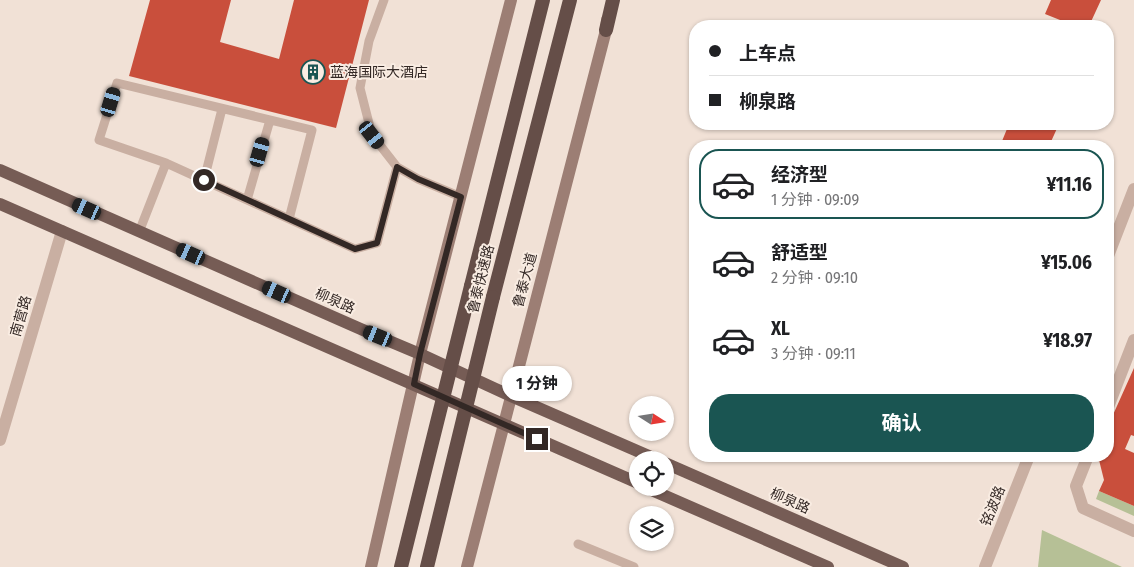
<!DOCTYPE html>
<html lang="zh">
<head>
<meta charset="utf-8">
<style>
  body { margin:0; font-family:"Fira Sans Condensed","Noto Sans SC",sans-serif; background:#f6f6f6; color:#202124; height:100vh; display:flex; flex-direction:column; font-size:19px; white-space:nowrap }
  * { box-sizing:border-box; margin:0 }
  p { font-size:16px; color:#757577 }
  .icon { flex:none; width:28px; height:28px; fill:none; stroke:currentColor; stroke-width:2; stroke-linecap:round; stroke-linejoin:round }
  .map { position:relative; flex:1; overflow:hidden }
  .drawer { position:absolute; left:689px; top:140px; width:425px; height:322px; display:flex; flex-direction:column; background:#fff; border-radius:20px; box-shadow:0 1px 4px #0004 }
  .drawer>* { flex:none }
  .hud { position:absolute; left:689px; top:20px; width:425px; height:110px; border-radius:20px; box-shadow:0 1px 4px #0004; display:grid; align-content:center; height:110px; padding:0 20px; background:#fff }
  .needle { width:32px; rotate:102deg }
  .controls { position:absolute; left:629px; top:396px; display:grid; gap:10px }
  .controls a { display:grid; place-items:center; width:45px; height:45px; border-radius:50%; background:#fff; box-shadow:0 1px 4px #0004; font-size:25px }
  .end { position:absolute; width:22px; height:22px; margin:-11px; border:6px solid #332825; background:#fff; box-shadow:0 0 0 2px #fff }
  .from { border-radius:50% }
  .bubble { position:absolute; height:35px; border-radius:18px; background:#fff; box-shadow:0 1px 4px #0004; font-size:16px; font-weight:700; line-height:35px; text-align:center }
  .car { position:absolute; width:15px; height:30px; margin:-15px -8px; border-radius:6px; box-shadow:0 0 4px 1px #0007; background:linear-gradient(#222 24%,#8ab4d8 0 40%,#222 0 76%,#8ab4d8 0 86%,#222 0) }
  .hud b { display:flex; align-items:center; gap:18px; height:48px; font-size:19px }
  .hud b+b { border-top:1px solid #e0e0e0 }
  .hud i { width:12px; height:12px; background:#202124 }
  ul { padding:9px 0 0; list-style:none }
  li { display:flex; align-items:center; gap:15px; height:70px; margin:0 10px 8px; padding:0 10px; border:2px solid transparent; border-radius:20px }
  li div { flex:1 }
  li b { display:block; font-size:19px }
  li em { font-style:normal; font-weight:700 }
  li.on { border-color:#1a5552 }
  li>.icon { width:45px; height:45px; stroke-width:1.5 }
  .cta { display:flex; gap:10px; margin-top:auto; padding:10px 20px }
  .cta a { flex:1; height:58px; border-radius:20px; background:#1a5552; color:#fff; font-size:20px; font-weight:700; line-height:58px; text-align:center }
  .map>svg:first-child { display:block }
  .green { fill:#b6c096 }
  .building { fill:#c94f3c }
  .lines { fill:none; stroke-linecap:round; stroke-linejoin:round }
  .service { stroke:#c9afa2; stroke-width:9 }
  .minor { stroke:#c9afa2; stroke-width:12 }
  .tertiary { stroke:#c9afa2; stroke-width:12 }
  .secondary { stroke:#9c7e74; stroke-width:12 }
  .primary { stroke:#765c55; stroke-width:12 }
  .trunk { stroke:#654e48; stroke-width:14 }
  .trunk-bridge { stroke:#654e48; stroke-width:14 }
  .route { stroke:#332825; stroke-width:6 }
  .labels { text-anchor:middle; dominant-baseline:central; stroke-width:4; stroke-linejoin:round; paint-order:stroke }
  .poi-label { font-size:14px; fill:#332825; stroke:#f9ece2; text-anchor:start }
  .street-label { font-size:14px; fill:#332825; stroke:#f9ece2 }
</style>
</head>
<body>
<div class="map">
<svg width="1134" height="567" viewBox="0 0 1134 567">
  <rect width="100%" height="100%" fill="#f1e1d6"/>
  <path class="green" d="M1099 491 1134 506V516L1096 499Z
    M1042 530 1122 567H1038Z"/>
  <path class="building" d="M150 0H231L220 42 279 59 294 0H369L336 128 129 76Z
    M1051 0H1101L1089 26H1075L1045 14Z
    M1009 124H1059L1049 146H1000Z
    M1134 368V436L1131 435 1125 449 1134 453V506L1099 491 1104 480 1098 456H1108V426Z"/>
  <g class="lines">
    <path class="service" d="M384 0 369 41 360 88 372 135 397 167 418 179 461 197
      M166 163 99 140 117 83 312 130 289 219
      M204 180 222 109
      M247 200 270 120
      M139 232 166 163 355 249 377 243 397 167
      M578 544 634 567"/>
    <path class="minor" d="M1108 256 1134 189
      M1108 407 1134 340
      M1088 456 1076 486 1083 508 1134 531
      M985 567 1029 456"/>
    <path class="tertiary" d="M0 440 62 231"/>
    <path class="secondary" d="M371 567 420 354 511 0
      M467 567 606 30 607 20"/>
    <path class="primary" d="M0 170 363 330 420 354 511 396 658 460
      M0 204 638 483
      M665 463 903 567
      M647 488 828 567"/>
    <path class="trunk" d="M606 30 613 0
      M471 286 543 0
      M493 297 570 0"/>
    <path class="trunk-bridge" d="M401 567 471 286
      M427 567 493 297"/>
  </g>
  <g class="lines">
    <path class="route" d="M204 180 355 249 377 243 397 167 418 179 461 197 420 354 414 384 537 439"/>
  </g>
  <defs>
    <g id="building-ring" transform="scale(1.25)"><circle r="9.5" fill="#f9ece2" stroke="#1a5552" stroke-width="1.5"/><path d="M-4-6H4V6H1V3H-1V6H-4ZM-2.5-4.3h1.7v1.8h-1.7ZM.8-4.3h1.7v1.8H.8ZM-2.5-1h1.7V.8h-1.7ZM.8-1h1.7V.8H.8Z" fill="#1a5552"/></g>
  </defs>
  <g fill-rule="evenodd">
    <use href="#building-ring" x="313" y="72"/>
  </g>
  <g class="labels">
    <g class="poi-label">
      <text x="330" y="72">蓝海国际大酒店</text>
    </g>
    <g class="street-label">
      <text transform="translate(481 279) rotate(-76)">鲁泰快速路</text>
      <text transform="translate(525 280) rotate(-75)">鲁泰大道</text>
      <text transform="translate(335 301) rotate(24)">柳泉路</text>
      <text transform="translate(21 316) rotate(-74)">南营路</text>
      <text transform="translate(790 501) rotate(24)">柳泉路</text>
      <text transform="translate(993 506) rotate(-68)">铭波路</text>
    </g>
  </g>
</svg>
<div class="controls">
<a><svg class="needle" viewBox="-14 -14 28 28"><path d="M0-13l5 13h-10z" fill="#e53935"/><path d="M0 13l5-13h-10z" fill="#757577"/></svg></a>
<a><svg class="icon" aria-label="locate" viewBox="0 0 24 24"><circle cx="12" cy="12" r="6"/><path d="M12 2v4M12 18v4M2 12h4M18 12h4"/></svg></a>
<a><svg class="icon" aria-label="layers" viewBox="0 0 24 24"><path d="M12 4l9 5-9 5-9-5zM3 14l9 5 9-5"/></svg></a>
</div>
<i class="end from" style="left:204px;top:180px"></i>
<i class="end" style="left:537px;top:439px"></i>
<div class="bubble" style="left:502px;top:366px;width:70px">1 分钟</div>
<i class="car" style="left:111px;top:102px;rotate:17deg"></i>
<i class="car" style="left:372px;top:135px;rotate:142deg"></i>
<i class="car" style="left:260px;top:152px;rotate:16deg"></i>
<i class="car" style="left:87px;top:209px;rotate:294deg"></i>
<i class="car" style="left:191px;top:254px;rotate:294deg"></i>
<i class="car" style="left:277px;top:292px;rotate:294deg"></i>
<i class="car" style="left:378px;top:336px;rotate:292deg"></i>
<div class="hud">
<b><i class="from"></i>上车点</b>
<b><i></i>柳泉路</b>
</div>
<section class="drawer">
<ul>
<li class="on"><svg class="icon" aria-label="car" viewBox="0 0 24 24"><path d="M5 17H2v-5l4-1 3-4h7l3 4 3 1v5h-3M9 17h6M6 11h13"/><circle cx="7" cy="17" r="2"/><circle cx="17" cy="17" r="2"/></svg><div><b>经济型</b><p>1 分钟 · 09:09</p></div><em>¥11.16</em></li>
<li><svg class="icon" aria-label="car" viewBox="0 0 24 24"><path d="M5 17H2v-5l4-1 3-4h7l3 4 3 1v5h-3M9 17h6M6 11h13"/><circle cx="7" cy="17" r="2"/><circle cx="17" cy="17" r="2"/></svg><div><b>舒适型</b><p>2 分钟 · 09:10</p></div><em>¥15.06</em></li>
<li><svg class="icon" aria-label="car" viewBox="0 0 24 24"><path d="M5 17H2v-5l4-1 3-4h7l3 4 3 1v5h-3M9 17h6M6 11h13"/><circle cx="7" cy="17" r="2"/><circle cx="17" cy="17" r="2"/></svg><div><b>XL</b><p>3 分钟 · 09:11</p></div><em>¥18.97</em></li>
</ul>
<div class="cta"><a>确认</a></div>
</section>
</div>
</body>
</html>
